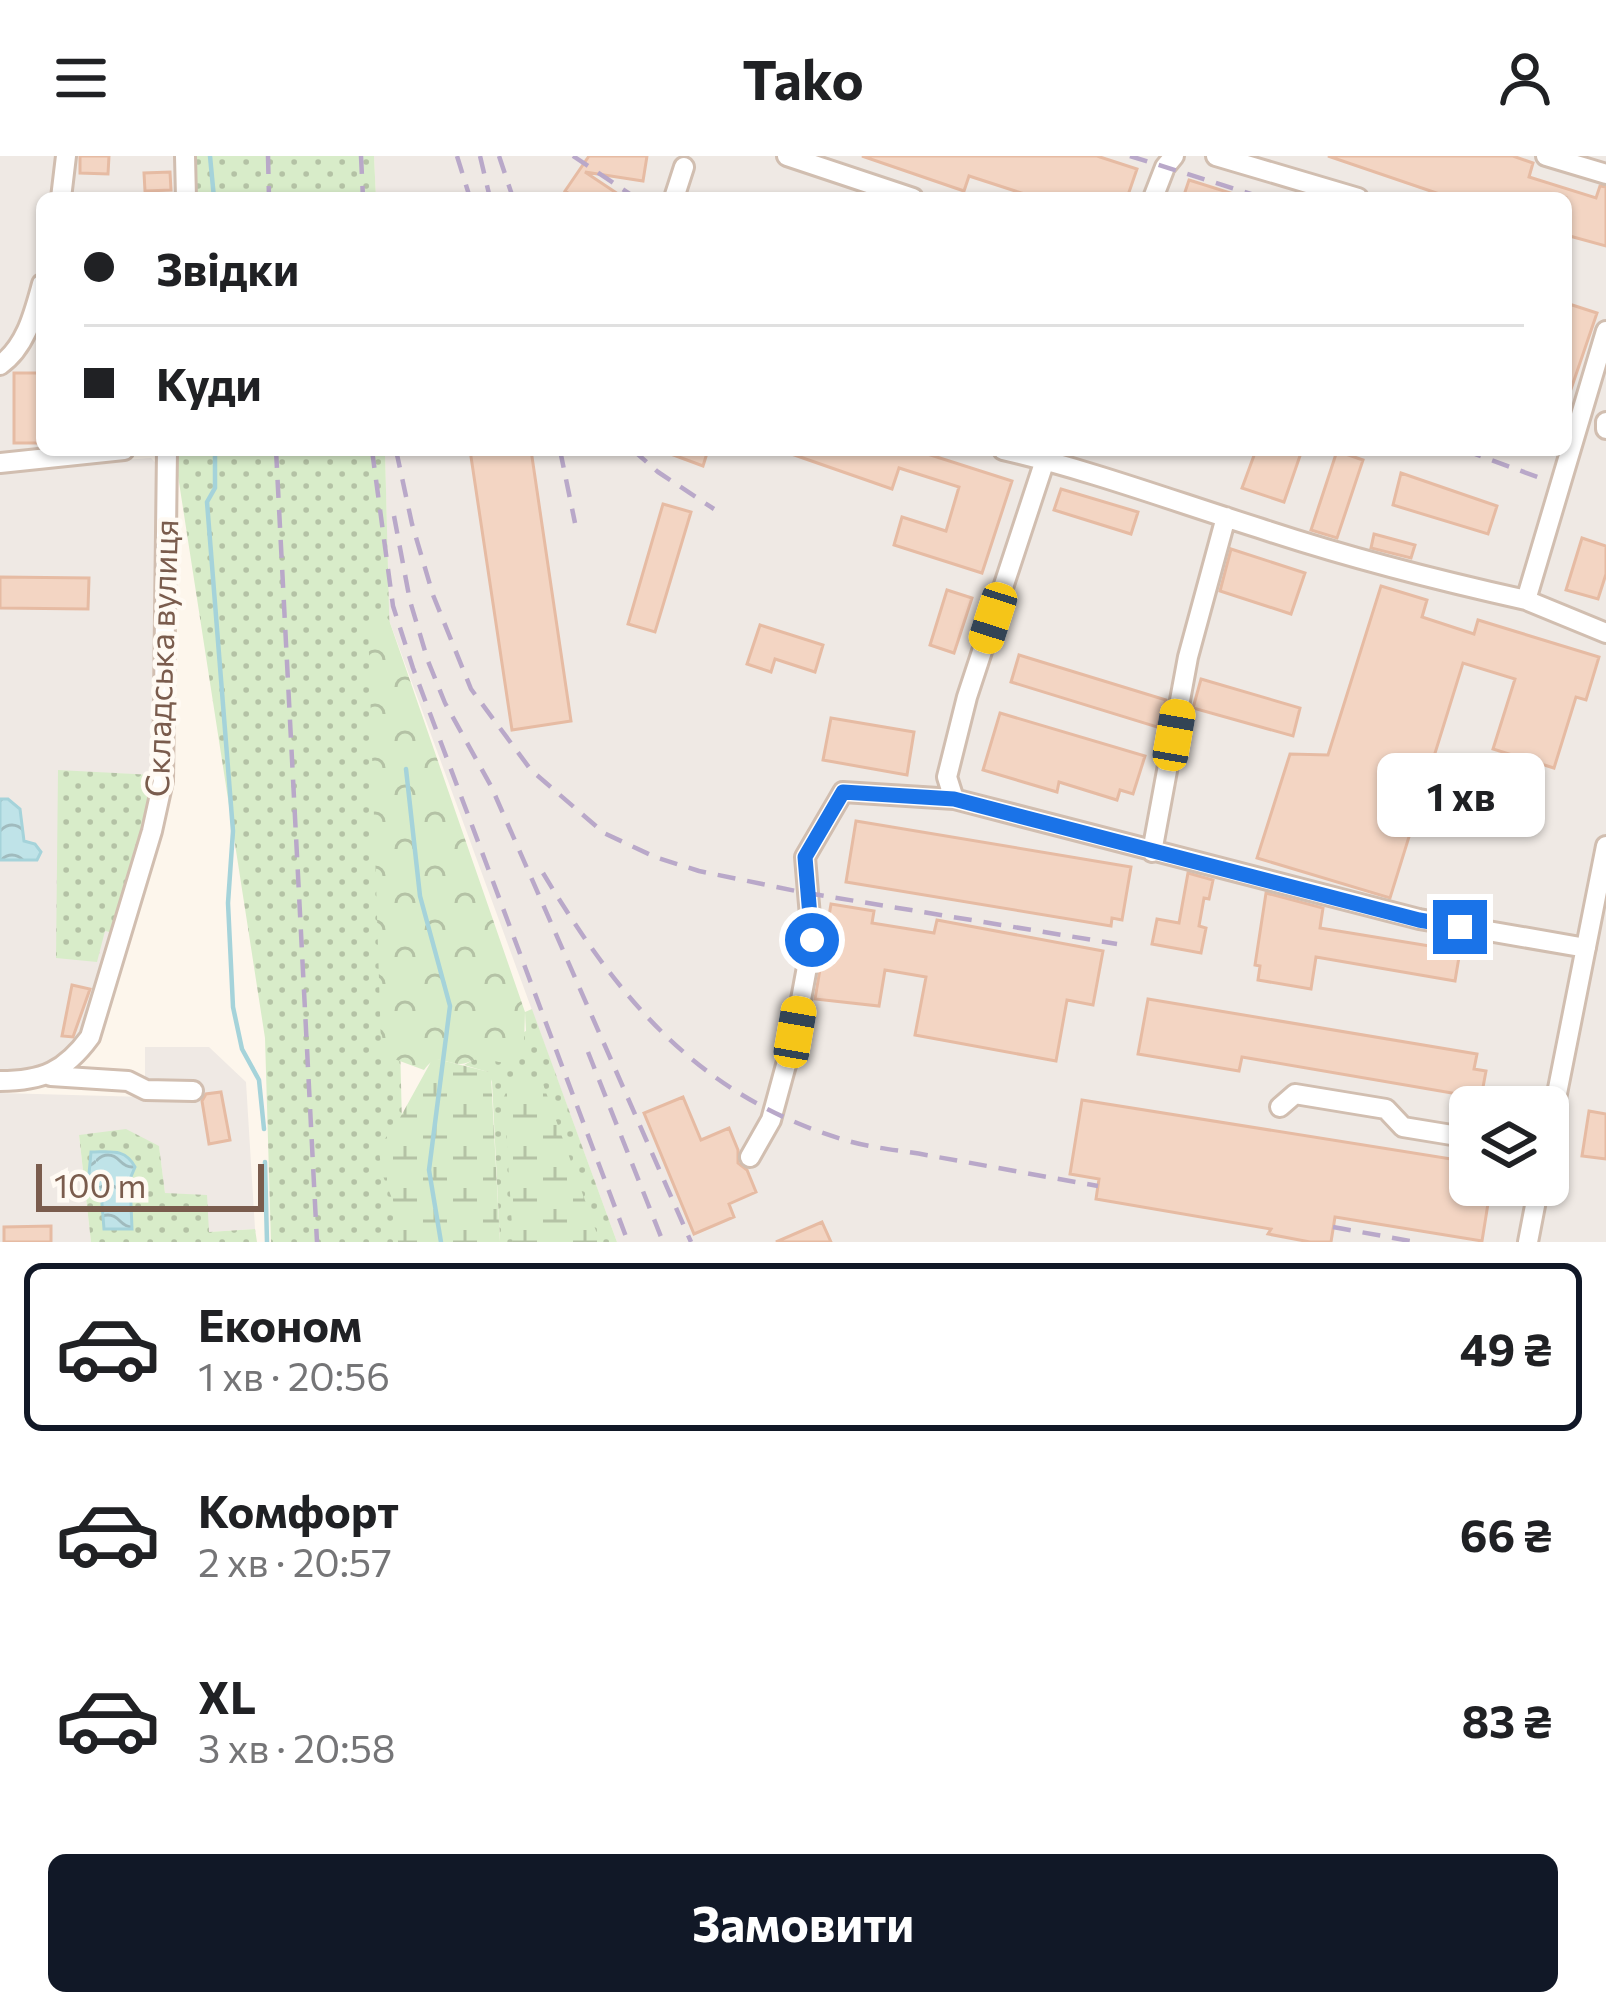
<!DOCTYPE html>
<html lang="uk">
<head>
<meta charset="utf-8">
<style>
  body { margin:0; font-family:Commissioner,sans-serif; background:#f6f6f6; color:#202124; height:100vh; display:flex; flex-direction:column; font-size:45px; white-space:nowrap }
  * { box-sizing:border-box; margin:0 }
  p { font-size:39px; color:#757577 }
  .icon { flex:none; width:66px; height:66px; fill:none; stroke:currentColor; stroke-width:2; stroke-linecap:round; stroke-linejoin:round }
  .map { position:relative; height:1086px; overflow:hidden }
  .panel { display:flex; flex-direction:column; background:#fff; flex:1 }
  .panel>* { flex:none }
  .hud { position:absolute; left:36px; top:36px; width:1536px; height:264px; border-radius:18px; box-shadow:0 3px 9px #0004; display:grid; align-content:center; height:264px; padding:0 48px; background:#fff }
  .tools { position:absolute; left:1449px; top:930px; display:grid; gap:24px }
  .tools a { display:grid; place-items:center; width:120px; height:120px; border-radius:18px; background:#fff; box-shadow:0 3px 9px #0004; font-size:60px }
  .scale { position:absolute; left:36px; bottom:30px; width:228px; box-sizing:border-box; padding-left:12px; border:6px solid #7a5c4d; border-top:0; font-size:33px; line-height:42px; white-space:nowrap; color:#7a5c4d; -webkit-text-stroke:9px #fffaf3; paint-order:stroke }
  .end { position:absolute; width:54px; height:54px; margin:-27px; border:15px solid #1a73e8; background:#fff; box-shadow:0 0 0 6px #fff }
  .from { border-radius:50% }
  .bubble { position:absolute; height:84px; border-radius:18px; background:#fff; box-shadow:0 3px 9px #0004; font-size:39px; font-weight:700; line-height:84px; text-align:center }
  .car { position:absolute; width:36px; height:72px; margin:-36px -18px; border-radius:15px; box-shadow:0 0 9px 3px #0007; background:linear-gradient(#f5c518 24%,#345 0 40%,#f5c518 0 76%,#345 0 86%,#f5c518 0) }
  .hud b { display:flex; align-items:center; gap:42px; height:114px; font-size:45px }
  .hud b+b { border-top:3px solid #e0e0e0 }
  .hud i { width:30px; height:30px; background:#202124 }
  ul { padding:21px 0 0; list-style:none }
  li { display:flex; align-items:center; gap:36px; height:168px; margin:0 24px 18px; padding:0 24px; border:6px solid transparent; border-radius:18px }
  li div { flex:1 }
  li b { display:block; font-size:45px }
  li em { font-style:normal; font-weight:700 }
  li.active { border-color:#111827 }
  li>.icon { width:108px; height:108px; stroke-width:1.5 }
  .primary-button { display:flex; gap:24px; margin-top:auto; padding:24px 48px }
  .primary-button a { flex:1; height:138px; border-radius:18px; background:#111827; color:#fff; font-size:48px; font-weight:700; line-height:138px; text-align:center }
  header { display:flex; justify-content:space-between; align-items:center; height:156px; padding:0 48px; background:#fff; font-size:54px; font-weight:700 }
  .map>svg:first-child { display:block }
  .industrial { fill:#efe9e4; fill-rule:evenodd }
  .grass { fill:url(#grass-dots) }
  .forest { fill:url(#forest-crowns) }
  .wetland { fill:url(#wetland-marsh) }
  .water { fill:url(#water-waves); stroke:#a5d3da; stroke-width:3 }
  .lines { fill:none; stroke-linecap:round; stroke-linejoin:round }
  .stream { stroke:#a5d3da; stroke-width:4.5 }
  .building { fill:#f3d5c3; stroke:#e6bba3; stroke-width:3 }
  .minor-casing { stroke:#d1beb0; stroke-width:24 }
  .minor { stroke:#fff; stroke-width:18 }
  .rail { stroke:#b9a8c9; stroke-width:4.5; stroke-dasharray:18 12; stroke-linecap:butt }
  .route { stroke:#1a73e8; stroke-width:15 }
  .labels { text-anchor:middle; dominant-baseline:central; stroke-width:9; stroke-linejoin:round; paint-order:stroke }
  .street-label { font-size:33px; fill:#7a5c4d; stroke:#fffaf3 }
</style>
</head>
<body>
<header><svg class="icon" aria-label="menu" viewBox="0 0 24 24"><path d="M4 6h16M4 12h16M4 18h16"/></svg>Tako<svg class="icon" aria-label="person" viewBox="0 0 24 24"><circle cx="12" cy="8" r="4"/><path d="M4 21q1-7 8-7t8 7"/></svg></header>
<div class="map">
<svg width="1606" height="1086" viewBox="0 0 1606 1086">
  <defs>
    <pattern id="grass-dots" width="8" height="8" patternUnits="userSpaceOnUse" patternTransform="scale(3)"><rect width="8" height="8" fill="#d8ecc9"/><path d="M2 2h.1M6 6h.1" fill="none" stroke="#b4c2a5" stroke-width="1.8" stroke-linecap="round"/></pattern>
    <pattern id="forest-crowns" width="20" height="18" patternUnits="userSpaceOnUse" patternTransform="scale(3)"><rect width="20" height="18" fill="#d8ecc9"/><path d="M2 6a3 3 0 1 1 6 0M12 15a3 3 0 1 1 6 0" fill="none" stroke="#b4c2a5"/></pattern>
    <pattern id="wetland-marsh" width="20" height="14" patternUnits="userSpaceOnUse" patternTransform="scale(3)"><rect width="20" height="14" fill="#d8ecc9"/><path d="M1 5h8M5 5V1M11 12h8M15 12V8" fill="none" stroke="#b4c2a5"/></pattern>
    <pattern id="water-waves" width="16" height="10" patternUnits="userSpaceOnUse" patternTransform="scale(3)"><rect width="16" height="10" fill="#bfe3e8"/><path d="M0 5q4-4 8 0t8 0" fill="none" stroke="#a0bbbe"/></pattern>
  </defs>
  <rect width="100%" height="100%" fill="#fdf6ec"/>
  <path class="industrial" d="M0 0H178L179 42H42V294L0 298Z
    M374 0H1606V1086H617L389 464 385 294H1566V42H376ZM1470 951H1548V1029H1470Z
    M151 302 157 308 161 329 158 614 154 619 58 615 105 775 117 778 85 881 47 918 0 921V313Z
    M145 891H209L246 926 255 1073 209 1076 165 1037 159 991 79 979 91 1086H0V937L145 941Z"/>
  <path class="grass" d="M192 0H374L376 42H192Z
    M174 294H385L405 1086H271L265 882Z
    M58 614 154 619 117 778 105 775 97 806 56 802Z
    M532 853 617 1086H500L492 926 488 916 464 909 526 875 525 856Z
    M126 973 159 990 165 1037 207 1039 209 1076 255 1073 257 1086H91L79 979Z"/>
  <path class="forest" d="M382 457 389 464 525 856 524 888 511 906C498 908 492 903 480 903 473 903 467 908 460 908 443 907 437 896 424 914L389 901 381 889 368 466Z"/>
  <path class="wetland" d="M433 902 489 916 491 920 500 1086H398L397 1055 381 1015 379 990 396 969Z
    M524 921 543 928 600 1086H513L504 941 508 931Z"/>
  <path class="water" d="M0 643H8L20 653 24 685 35 688 41 696 37 704H0Z
    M91 996C110 996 125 992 135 1011L130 1023 132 1073H104L101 1036 89 1018Z"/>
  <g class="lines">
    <path class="stream" d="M210 0 214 42
      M215 294V332L207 346 233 675 228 747 233 851 242 893 259 924 264 973
      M406 613 420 740 450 850 429 1014 441 1086
      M265 1006 267 1086"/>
  </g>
  <path class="building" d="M80 0H109L108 18 80 17Z
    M589 0H647L643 25 585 16 624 42H575L565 35Z
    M862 0H1097L1137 13 1127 42H1037L969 20 964 35Z
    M1328 0H1513L1533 7 1529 21 1596 42 1600 30 1606 31V90L1566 79V42H1451Z
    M170 16 171 34 145 35 144 17Z
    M1189 24 1237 39V42H1183Z
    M1566 147 1597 157 1568 242H1566Z
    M14 217H38L42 287H14Z
    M470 294H531L571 565 512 574Z
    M660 294H708L703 310Z
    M780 294H915L1012 325 982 417 894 389 902 361 946 375 959 331 899 312 892 333Z
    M1256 294H1302L1284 346 1242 332Z
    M1337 295 1363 304 1337 382 1311 374Z
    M1401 317 1497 350 1488 378 1393 349Z
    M1061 333 1138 356 1131 378 1054 354Z
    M663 348 691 356 655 476 628 468Z
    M1374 378 1415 389 1411 402 1371 392Z
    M1582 382 1606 390V418L1598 443 1566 434Z
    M1231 393 1305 417 1291 458 1220 435Z
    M0 421 89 422 88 453 0 452Z
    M1381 430 1427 444 1422 461 1474 478 1478 464 1599 501 1586 544 1576 541 1554 612 1493 593 1515 523 1463 507 1390 742 1257 702 1290 598 1328 599Z
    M947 434 972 442 954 497 930 489Z
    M760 469 823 489 815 516 775 503 771 516 747 508Z
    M1019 499 1166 544 1157 571 1011 526Z
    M1201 523 1300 552 1293 580 1193 552Z
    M1000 557 1145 600 1133 638 1120 634 1117 644 1059 626 1057 636 983 614Z
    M831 562 914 576 907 619 823 604Z
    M856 665 1131 711 1122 764 1112 762 1111 770 846 726Z
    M1188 717 1213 724 1209 743 1204 742 1199 770 1206 772 1201 797 1152 788 1157 763 1179 767Z
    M1266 737 1323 752 1320 772 1460 795 1455 825 1316 801 1311 833 1258 824 1260 810 1255 809Z
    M831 748 874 755 872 767 934 777 937 764 1103 795 1093 849 1067 844 1056 905 915 879 926 821 885 814 879 850 815 843Z
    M72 829 90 833 73 881 62 880Z
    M1148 843 1477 898 1474 913 1486 915 1481 942 1242 901 1239 915 1138 898Z
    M221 936 230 984 209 988 202 945 206 938Z
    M683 941 701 984 729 972 738 994V1007L747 1014 756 1036 729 1048 734 1061 694 1078 644 957Z
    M1082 944 1470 1006V1029H1491L1482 1085 1335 1061 1331 1086H1310L1268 1078 1271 1073 1096 1043 1099 1023 1070 1018Z
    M1589 955 1606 958V1003L1582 1000Z
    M822 1066 831 1086H776Z
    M51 1070V1086H4V1071Z"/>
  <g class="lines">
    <g class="minor-casing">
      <path id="minor" d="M185 0 186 42
        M787 0 913 42
        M1216 0 1358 42
        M1546 0 1606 18
        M61 42 66 0
        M674 42 684 11
        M1153 42 1165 11 1174 0
        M0 209C26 191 34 157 42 128
        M1606 266V273
        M1003 294C1090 314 1173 345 1259 372 1346 401 1436 424 1526 444L1606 175
        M1045 304 967 541 947 621 954 643 1419 763 1586 792
        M0 307 124 294
        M1526 444 1606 477
        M1152 696 1188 501 1226 361
        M51 920 128 925 146 934 193 935
        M0 925C43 925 65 915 90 881L152 675 163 625 167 294
        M1280 951 1295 938 1386 953 1403 971 1470 982
        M1548 983 1606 690
        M750 1001 771 964 795 876 812 784 805 701 843 636 954 643
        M1528 1086 1539 1029"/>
    </g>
    <use href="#minor" class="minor"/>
    <path class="rail" d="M268 0 269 42
      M361 0 363 42
      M457 0 470 42
      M480 0 490 42
      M499 0 513 42
      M573 0 636 42
      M1130 0 1264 42
      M276 294 317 1086
      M372 294 393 450 413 512 628 1086
      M396 294 412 368 433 439 471 533 531 614 604 677 655 701 699 715 801 736 1117 788
      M560 294 575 367
      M633 294 658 316 714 353
      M1464 294 1543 323
      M394 360 410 445 428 505 445 547 491 630 691 1086
      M543 717C618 842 699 941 845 984 871 992 899 994 926 999 983 1009 1041 1020 1098 1030
      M588 896 663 1086
      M1333 1071 1410 1085"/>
  </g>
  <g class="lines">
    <path class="route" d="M812 784 805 701 843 636 954 643 1419 764 1460 771"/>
  </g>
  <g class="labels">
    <g class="street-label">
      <text transform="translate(160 502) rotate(-88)">Складська вулиця</text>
    </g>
  </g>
</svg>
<div class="tools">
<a><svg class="icon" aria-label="layers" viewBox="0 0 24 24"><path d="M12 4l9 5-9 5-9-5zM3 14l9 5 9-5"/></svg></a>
</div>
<div class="scale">100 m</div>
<i class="end from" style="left:812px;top:784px"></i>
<i class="end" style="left:1460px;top:771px"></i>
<div class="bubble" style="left:1377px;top:597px;width:168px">1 хв</div>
<i class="car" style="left:993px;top:462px;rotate:198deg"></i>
<i class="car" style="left:1174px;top:579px;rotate:10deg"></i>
<i class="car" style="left:795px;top:876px;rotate:10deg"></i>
<div class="hud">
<b><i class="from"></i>Звідки</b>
<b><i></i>Куди</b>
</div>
</div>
<section class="panel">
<ul>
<li class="active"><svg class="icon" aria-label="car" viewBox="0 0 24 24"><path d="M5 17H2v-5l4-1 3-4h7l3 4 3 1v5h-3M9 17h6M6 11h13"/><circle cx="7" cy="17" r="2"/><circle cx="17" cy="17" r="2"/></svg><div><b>Економ</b><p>1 хв · 20:56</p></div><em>49 ₴</em></li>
<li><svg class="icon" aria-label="car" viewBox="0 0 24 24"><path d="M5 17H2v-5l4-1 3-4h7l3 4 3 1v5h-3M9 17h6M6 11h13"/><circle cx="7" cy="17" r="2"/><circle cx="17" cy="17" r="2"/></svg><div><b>Комфорт</b><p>2 хв · 20:57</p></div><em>66 ₴</em></li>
<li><svg class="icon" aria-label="car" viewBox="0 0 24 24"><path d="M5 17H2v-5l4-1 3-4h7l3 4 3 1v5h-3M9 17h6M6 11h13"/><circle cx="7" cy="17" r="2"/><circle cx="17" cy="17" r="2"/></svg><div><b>XL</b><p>3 хв · 20:58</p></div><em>83 ₴</em></li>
</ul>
<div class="primary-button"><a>Замовити</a></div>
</section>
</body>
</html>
